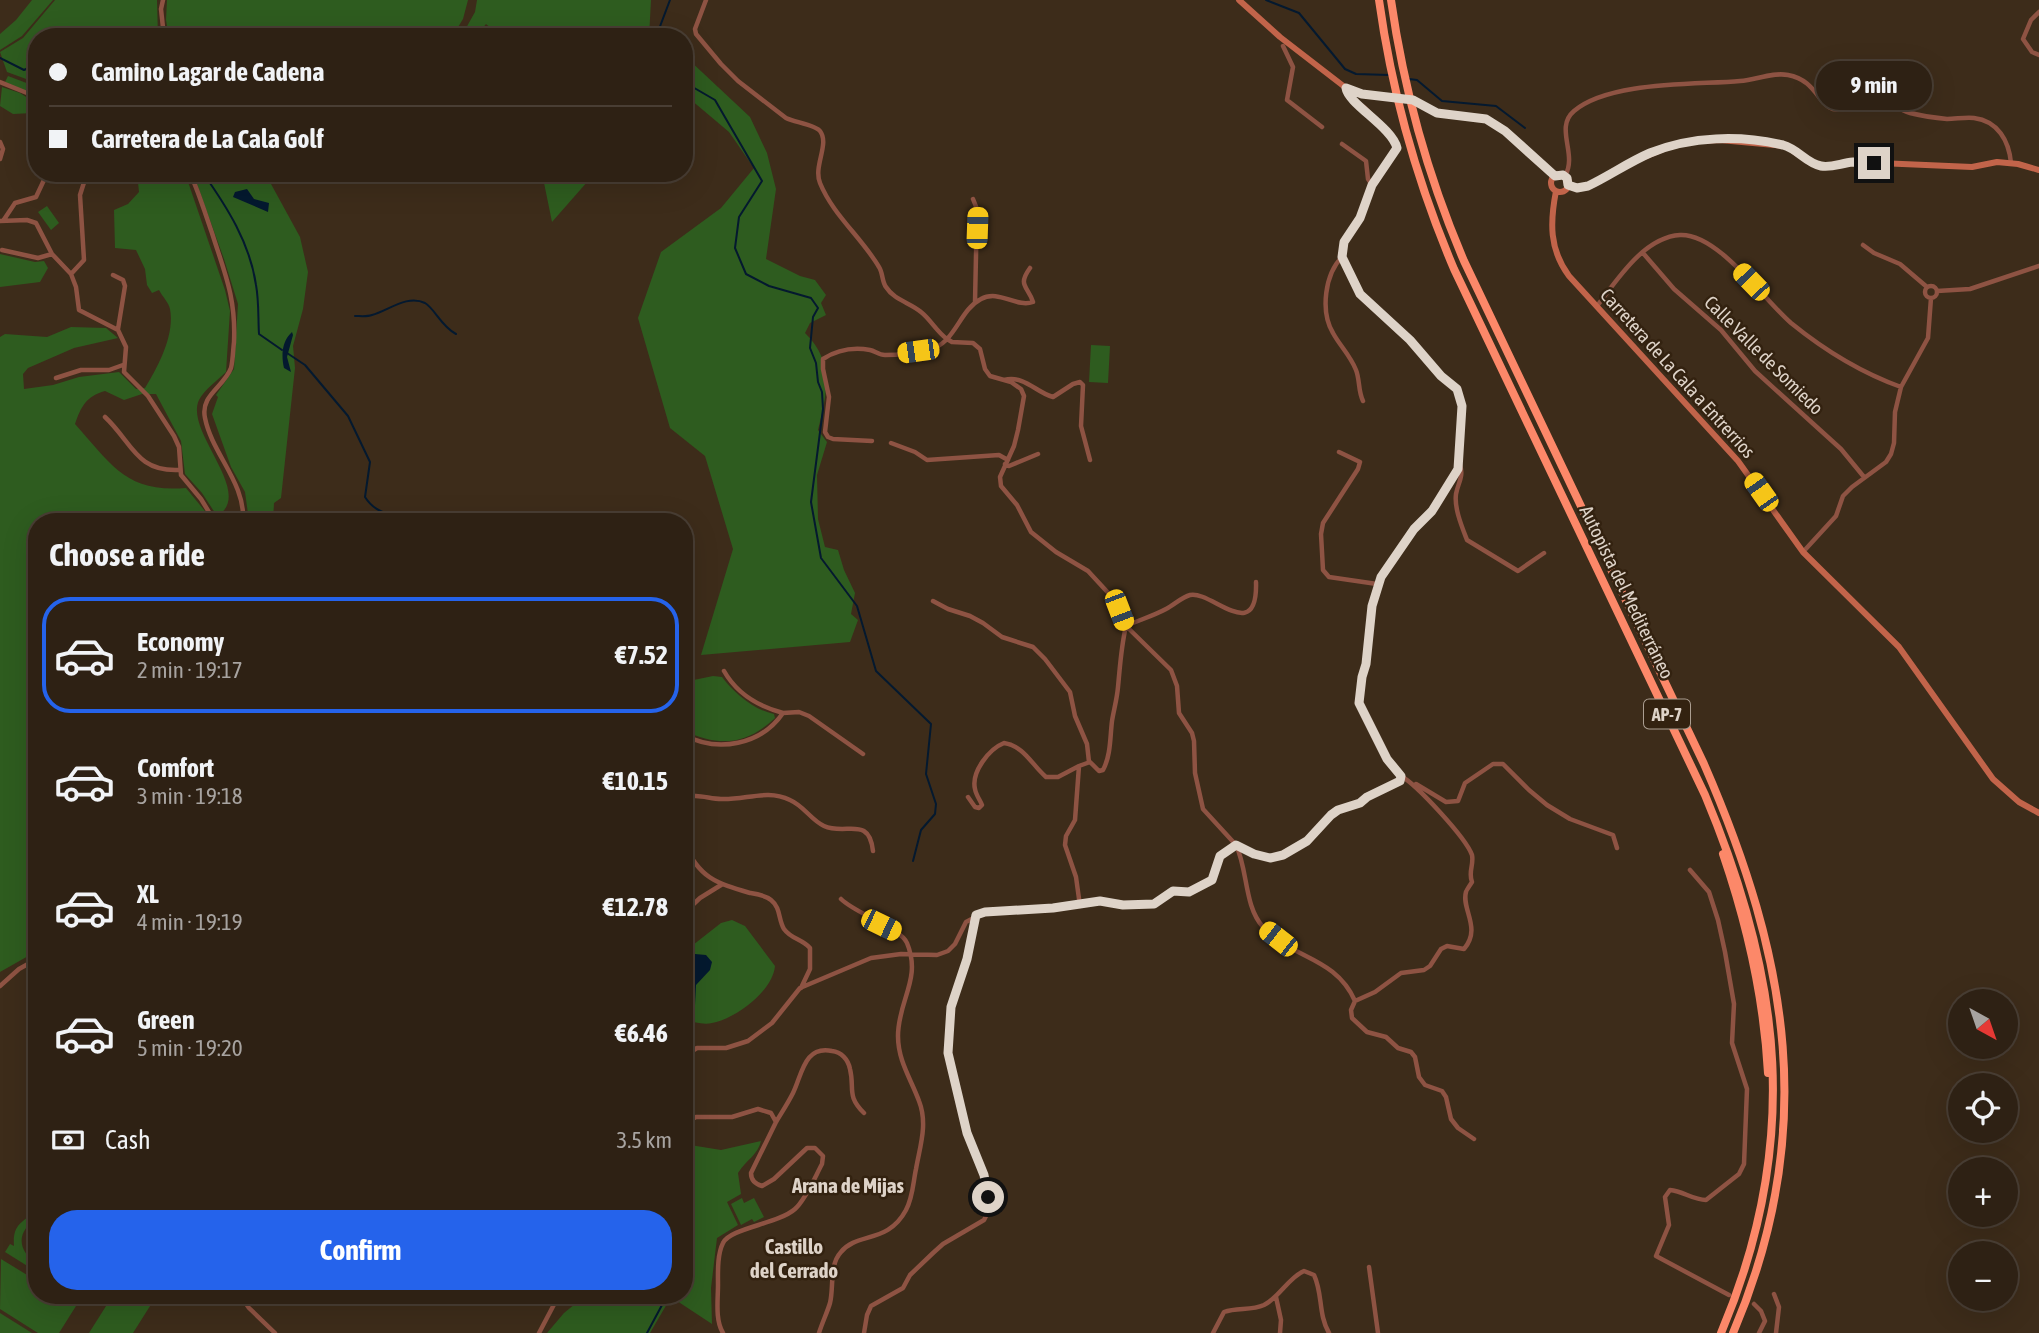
<!DOCTYPE html>
<html lang="en">
<head>
<meta charset="utf-8">
<style>
  body { margin:0; font-family:"Asap Condensed",sans-serif; background:#36291d; color:#f1f3f6; height:100vh; display:flex; flex-direction:column; font-size:26px; white-space:nowrap }
  * { box-sizing:border-box; margin:0 }
  p { font-size:23px; color:#a7a3a0 }
  .icon { flex:none; width:38px; height:38px; fill:none; stroke:currentColor; stroke-width:2; stroke-linecap:round; stroke-linejoin:round }
  .map { position:relative; flex:1; overflow:hidden }
  .drawer { position:absolute; left:28px; top:513px; width:665px; height:791px; display:flex; flex-direction:column; background:#2e2114; border-radius:28px; box-shadow:0 7px 28px #0002,0 0 0 2px #493e34 }
  .drawer>* { flex:none }
  .top-card { position:absolute; left:28px; top:28px; width:665px; height:154px; border-radius:28px; box-shadow:0 7px 28px #0002,0 0 0 2px #493e34; display:grid; align-content:center; height:154px; padding:0 21px; background:#2e2114 }
  .needle { width:46px; rotate:140deg }
  .tools { position:absolute; left:1948px; top:989px; display:grid; gap:14px }
  .tools a { display:grid; place-items:center; width:70px; height:70px; border-radius:50%; background:#2e2114; box-shadow:0 7px 28px #0002,0 0 0 2px #493e34; font-size:35px }
  .end { position:absolute; width:32px; height:32px; margin:-16px; border:9px solid #ded3c8; background:#111; box-shadow:0 0 0 4px #111 }
  .from { border-radius:50% }
  .bubble { position:absolute; height:49px; border-radius:24px; background:#2e2114; box-shadow:0 7px 28px #0002,0 0 0 2px #493e34; font-size:23px; font-weight:700; line-height:49px; text-align:center }
  .car { position:absolute; width:21px; height:42px; margin:-21px -10px; border-radius:9px; box-shadow:0 0 5px 2px #0007; background:linear-gradient(#f5c518 24%,#345 0 40%,#f5c518 0 76%,#345 0 86%,#f5c518 0) }
  .top-card b { display:flex; align-items:center; gap:24px; height:66px; font-size:26px }
  .top-card b+b { border-top:2px solid #493e34 }
  .top-card i { width:18px; height:18px; background:#f1f3f6 }
  ul { padding:0; list-style:none }
  li { display:flex; align-items:center; gap:21px; height:116px; margin:0 14px 10px; padding:0 7px; border:4px solid transparent; border-radius:28px }
  li div { flex:1 }
  li b { display:block; font-size:26px }
  li em { font-style:normal; font-weight:700 }
  li.current { border-color:#2563eb }
  li>.icon { width:63px; height:63px; stroke-width:1.5 }
  h2 { padding:0 21px; font-size:32px; line-height:84px }
  .pay { display:flex; align-items:center; gap:18px; height:77px; padding:0 21px; font-size:26px }
  .pay p { margin-inline-start:auto }
  .action { display:flex; gap:14px; margin-top:auto; padding:14px 21px }
  .action a { flex:1; height:80px; border-radius:28px; background:#2563eb; color:#fff; font-size:28px; font-weight:700; line-height:80px; text-align:center }
  .map>svg:first-child { display:block }
  .green { fill:#2e5c1f }
  .water { fill:#04192f }
  .lines { fill:none; stroke-linecap:round; stroke-linejoin:round }
  .stream { stroke:#04192f; stroke-width:2 }
  .street { stroke:#8e5343; stroke-width:4.5 }
  .secondary { stroke:#c2644a; stroke-width:6 }
  .highway { stroke:#fc8869; stroke-width:8 }
  .route { stroke:#ded3c8; stroke-width:9 }
  .labels { text-anchor:middle; dominant-baseline:central; stroke-width:5; stroke-linejoin:round; paint-order:stroke }
  .shield { fill:#332210; stroke:#ab9e91; stroke-width:2 }
  .shield-label { font-size:18px; font-weight:bold; fill:#ded3c8 }
  .street-label { font-size:19px; fill:#ded3c8; stroke:#332210 }
  .neighbourhood-label { font-size:21px; font-weight:bold; fill:#ded3c8; stroke:#332210 }
</style>
</head>
<body>
<div class="map">
<svg width="2039" height="1333" viewBox="0 0 2039 1333">
  <rect width="100%" height="100%" fill="#3d2c1a"/>
  <path class="green" d="M32 0H53L22 36 0 50V34L16 20Z
    M55 0H157L158 37H37V83L7 72 0 52 23 38Z
    M167 0H468L463 19 452 37H169L166 20Z
    M477 0H651L649 37H502L486 24 475 37H461L475 12Z
    M687 58 750 117 767 153 776 189 766 259 800 276 815 280 826 295 821 303 826 315 810 323 805 333C835 362 827 394 818 430L827 442 817 475 818 519 825 547 838 550 844 570 855 593 851 614 858 620 850 642 701 655 733 549 705 456 670 428 638 318 661 252 721 208 754 168 729 132 684 94V64Z
    M8 76 37 87V96L5 82Z
    M2 87 20 93 37 104V118L33 113 13 114 0 106Z
    M137 173H185L225 290 230 311 226 372C218 380 204 390 199 400 184 432 256 493 217 516L202 493 185 474 181 441 156 394H142L124 400 105 391C86 396 81 407 75 424 112 465 126 493 186 488L209 516 205 519 96 514 79 518 76 521 37 522V951L0 972V337L5 334 47 337 71 327 106 328 118 338 74 348 28 368 23 374 24 389 53 385 79 377 119 372 136 389 145 388C158 367 175 335 170 309 169 303 162 296 159 290L152 293 147 285 145 269 136 250 115 248 114 210 128 204 139 192Z
    M193 173H265L300 237 308 272 303 309 293 346 295 368 281 498 274 503 273 521H249L245 492 231 467 212 414 218 397 216 395 234 369 238 304 224 259Z
    M542 173H595L552 222Z
    M47 206 59 223 51 230 38 212Z
    M0 254 35 262 44 261 48 268 40 282 0 287Z
    M1091 345 1110 346 1108 383 1089 382Z
    M713 676 722 677C734 693 754 710 774 714L775 718C746 745 720 747 684 731V682Z
    M732 920 745 926 775 966C773 991 735 1019 712 1023 704 1025 692 1022 684 1019V952L721 923Z
    M761 1141C758 1155 746 1160 738 1173L741 1194 727 1202 738 1225 717 1238 711 1288 712 1324 671 1297 650 1333H547L564 1313 586 1295H684V1144L721 1150Z
    M742 1198 744 1203 754 1198 764 1217 754 1222 752 1219 741 1225 731 1204Z
    M37 1207V1219C16 1231 17 1251 37 1263V1272L5 1252 10 1244 14 1246C12 1221 26 1223 37 1207Z
    M1 1259 37 1281V1295H59L76 1306 59 1333H38L0 1309Z
    M113 1295H157L133 1333H89Z
    M0 1313 32 1333H0Z"/>
  <path class="water" d="M247 189 254 199 269 203 268 212 233 197 235 192Z
    M292 332 293 335 287 357 291 372 284 368C281 355 282 341 292 332Z
    M695 954 706 955 712 962 710 970 696 985 695 1005 684 1010V961Z
    M607 1295H641L635 1300 617 1303Z"/>
  <g class="lines">
    <path class="stream" d="M1266 0 1299 13 1345 69 1356 74 1389 75
      M656 37 670 0
      M0 58 24 70 37 64
      M1409 79 1417 80 1442 101 1496 106 1525 128
      M684 82 715 100 762 181 739 217 735 248 746 274 769 286 811 298 818 308 813 317 810 348 816 363 818 382 822 392 823 409 811 502 821 558 857 606 876 671 931 724 926 774 936 804 935 814 921 830 913 861
      M203 173C227 207 250 243 256 285 259 301 258 318 259 334L282 350
      M355 316C360 316 367 317 372 315 388 311 407 294 425 303 435 309 441 326 456 334
      M287 353 305 365 348 416 370 462 365 497C375 513 389 513 404 522
      M647 1333 662 1305"/>
    <path class="street" d="M163 0 161 9 164 37
      M706 0 695 29 696 34 721 64 738 81 786 118C794 122 816 125 820 131 830 144 813 166 820 183 833 215 862 238 879 267 883 273 882 282 886 287 894 300 911 303 921 312 931 320 937 332 947 339L952 342 973 343 980 349 985 369 990 376 1011 382 1021 389 1024 396 1018 430 1014 446 1000 477 1001 486 1017 505 1031 532 1056 552 1088 571 1112 597 1126 626 1171 670 1177 686 1179 713 1192 733 1194 741 1195 773 1203 809 1236 845 1254 854 1270 858 1283 855 1307 841 1338 810 1360 803 1367 797 1400 781 1401 776 1387 759 1359 703 1362 677 1366 665 1372 606 1381 577 1414 529 1432 511 1458 469 1462 406 1457 389 1442 376 1410 340 1360 294 1342 257 1344 242 1360 218 1372 185 1397 148C1394 134 1375 119 1365 108 1357 101 1348 99 1346 88
      M2039 12 2031 20 2023 39 2032 52 2039 55
      M1283 46 1293 67 1287 100 1322 127
      M0 82 27 93 37 100
      M0 142 3 149 0 159
      M1342 144 1366 161 1368 179 1372 185
      M190 173C199 193 205 213 212 233 225 274 236 298 234 342 233 350 233 360 231 368 224 387 200 395 205 418 212 454 246 483 243 522
      M1565 176C1578 154 1554 128 1574 111 1610 81 1695 85 1740 81 1756 80 1772 72 1788 75 1816 80 1818 105 1833 109 1847 112 1854 96 1867 95 1883 93 1895 109 1910 113 1922 116 1935 118 1947 119 1956 119 1965 117 1974 118 1998 121 2009 141 2011 163
      M973 199 977 209 975 302
      M0 221 27 220 36 223 52 254 71 274 76 287 79 310 118 330 126 347 124 372 148 396 174 436 179 447 181 475 201 499 215 522
      M3 221 15 203 36 197 44 180 51 173
      M1863 245 1874 253 1900 264 1927 287
      M2 250 38 258 52 254
      M1643 253 1674 289 1721 330 1755 371 1841 449 1864 477
      M1342 257C1325 274 1320 311 1333 333 1340 346 1350 355 1356 370 1360 380 1358 391 1363 401
      M71 274 84 260 80 195 87 173
      M113 275 123 280 125 286 118 329
      M1925 292a6 6 0 1 1 12 0a6 6 0 1 1-12 0Z
      M1937 291 1970 289 2039 266
      M1597 306C1617 280 1644 237 1680 235 1718 233 1764 300 1791 323 1823 349 1862 373 1901 387
      M56 378 81 370H109L123 365
      M1004 380C1025 375 1035 392 1053 397L1073 384 1080 382 1083 385 1081 426 1090 460
      M105 417C132 442 136 472 179 470
      M872 441 833 439 828 437 825 432 829 397 823 369V359C837 350 853 347 870 350 875 351 879 355 885 355 898 355 915 353 928 350 956 344 958 311 981 299 999 289 1016 308 1033 302 1028 286 1017 286 1030 268
      M891 443 915 452 927 460 999 455 1008 460
      M1339 452 1360 462 1358 469 1323 523 1321 534 1323 570 1329 577 1377 584
      M1005 464 1009 466 1038 454
      M1460 465C1464 476 1458 483 1456 494 1454 508 1462 527 1467 540L1518 571 1544 553
      M1803 552 1836 516 1843 496 1852 487 1886 462 1891 454 1894 443 1895 412 1901 387 1928 338 1931 298
      M933 601 948 609 970 616 983 623 1002 637 1033 647 1045 659 1070 692 1075 716 1087 744 1089 762
      M724 671C737 694 757 706 783 713
      M684 735C718 753 761 745 783 713L799 712 809 716 863 754
      M1416 784 1446 802 1458 801 1465 783 1493 764H1503L1529 790 1547 805 1570 819 1613 835 1617 848
      M968 797 975 807 979 808 982 805C980 800 976 795 975 789 971 772 989 749 1004 743 1024 746 1032 765 1046 777H1058L1079 766
      M684 798C696 793 709 799 721 799 746 800 767 789 790 800 804 806 811 820 824 826 846 836 869 815 873 851
      M684 843C699 878 716 883 750 893 757 894 765 895 771 900 781 908 778 919 784 929 791 939 802 939 810 948V969L801 988
      M1690 870 1709 892 1718 920 1725 952 1734 1004 1732 1043 1747 1089 1744 1164 1739 1174 1706 1200C1693 1200 1683 1191 1670 1190L1665 1197 1669 1225 1656 1256 1729 1295
      M1080 906 1076 877 1065 845 1066 836 1075 820 1079 766 1090 762 1099 771 1103 770C1111 755 1110 737 1112 721 1114 709 1117 699 1118 687 1120 667 1121 647 1126 626 1139 620 1153 616 1166 609 1174 605 1182 597 1190 595 1211 590 1258 646 1256 582
      M684 913 700 898 721 885
      M0 986 19 969 37 959
      M1355 1001 1375 992 1401 973 1424 970 1430 966 1441 949 1447 946 1464 949C1482 928 1461 909 1466 892 1466 891 1472 882 1472 882 1468 872 1474 865 1472 855 1466 838 1417 785 1401 776
      M684 1056 697 1048H726L748 1041 772 1023 800 988 871 958 901 954 937 955 948 951 955 944 966 922 985 912 1053 908 1100 901 1123 905 1154 904 1173 891 1189 893 1212 880 1220 856 1236 845C1248 870 1244 906 1263 927 1291 959 1335 956 1355 1001L1351 1010 1352 1018 1367 1032 1386 1037 1398 1048 1411 1052 1415 1057 1419 1077 1425 1085 1442 1091 1446 1097 1451 1119 1458 1128 1474 1139
      M776 1122C782 1112 788 1103 793 1093 802 1075 804 1045 832 1051 841 1052 848 1059 850 1069 855 1089 846 1095 864 1113
      M685 1123 696 1117H732L758 1109 771 1113 776 1122 751 1173C751 1180 755 1184 762 1186L774 1179 807 1148H815L823 1156 822 1164C815 1177 806 1199 795 1209 778 1224 730 1228 723 1243 717 1255 718 1273 718 1285 718 1300 715 1320 723 1333
      M1369 1267 1378 1333
      M1774 1294 1779 1307 1776 1333
      M220 1295C224 1306 235 1306 240 1296
      M240 1295 249 1308 275 1333
      M1276 1297 1281 1320 1280 1333
      M1754 1304 1761 1311 1765 1321 1759 1333
      M539 1333 559 1295
      M819 1333C822 1323 827 1313 830 1303 834 1287 829 1265 841 1252 857 1232 888 1244 906 1210 913 1197 913 1183 916 1169 920 1146 928 1124 919 1101 911 1079 898 1061 898 1036 898 1000 922 979 907 943 901 928 856 914 841 899
      M864 1333 867 1315 871 1306 903 1288 910 1275 933 1253 943 1244 984 1220 988 1212 983 1175 967 1133 948 1053 952 1007 967 959 976 916
      M1213 1333 1224 1312C1237 1307 1251 1311 1264 1305 1280 1297 1288 1278 1304 1271L1314 1275C1323 1294 1318 1314 1329 1333"/>
    <path class="secondary" d="M1239 0 1280 37 1346 88 1362 94 1413 100 1437 113 1486 119 1505 131 1555 176
      M1551 183a9 9 0 1 1 18 0a9 9 0 1 1-18 0Z
      M1568 185 1577 188 1588 186 1639 159 1671 146 1697 141 1720 140 1786 146 1811 163 1822 166 1856 162 1972 167 1997 162 2018 164 2039 170
      M1556 191C1550 222 1549 249 1569 276L1738 461 1803 552 1899 647 1993 779 2019 802 2039 813"/>
    <path class="highway" d="M1379 0C1392 94 1417 182 1454 269L1705 795C1783 981 1801 1144 1721 1333
      M1391 0C1404 91 1428 177 1464 261L1704 764C1789 959 1819 1132 1733 1333
      M1723 854C1747 924 1764 999 1768 1073"/>
  </g>
  <g class="lines">
    <path class="route" d="M988 1197 984 1175 967 1133 948 1053 951 1007 967 959 976 915 985 912 1053 908 1100 901 1123 905 1154 904 1173 891 1189 892 1212 880 1220 856 1236 845 1254 854 1270 858 1283 855 1307 841 1331 815 1338 810 1360 803 1367 797 1400 781 1401 776 1387 759 1359 703 1362 677 1366 664 1372 606 1381 577 1414 529 1432 511 1458 469 1462 406 1457 389 1441 376 1410 340 1360 294 1342 257 1344 242 1360 218 1372 185 1397 148C1392 127 1348 104 1346 88L1362 94 1413 100 1437 113 1486 119 1505 131 1555 176 1563 175 1567 178 1568 185 1577 188 1588 186C1609 176 1629 162 1650 153 1691 136 1741 135 1783 145 1798 149 1806 163 1821 166 1832 168 1841 163 1853 162 1860 162 1867 162 1874 163"/>
  </g>
  <g class="labels">
    <rect class="shield" x="1644" y="699.5" width="46" height="29" rx="5"/>
    <g class="shield-label">
      <text x="1667" y="714">AP-7</text>
    </g>
    <g class="street-label">
      <text transform="translate(1764 355) rotate(45)">Calle Valle de Somiedo</text>
      <text transform="translate(1678 373) rotate(48)">Carretera de La Cala a Entrerrios</text>
      <text transform="translate(1627 592) rotate(64)">Autopista del Mediterráneo</text>
    </g>
    <g class="neighbourhood-label">
      <text x="848" y="1185">Arana de Mijas</text>
      <text x="794" y="1246">Castillo<tspan x="794" dy="24">del Cerrado</tspan></text>
    </g>
  </g>
</svg>
<div class="tools">
<a><svg class="needle" viewBox="-14 -14 28 28"><path d="M0-13l5 13h-10z" fill="#e53935"/><path d="M0 13l5-13h-10z" fill="#a7a3a0"/></svg></a>
<a><svg class="icon" aria-label="locate" viewBox="0 0 24 24"><circle cx="12" cy="12" r="6"/><path d="M12 2v4M12 18v4M2 12h4M18 12h4"/></svg></a>
<a>+</a>
<a>−</a>
</div>
<i class="end from" style="left:988px;top:1197px"></i>
<i class="end" style="left:1874px;top:163px"></i>
<div class="bubble" style="left:1816px;top:61px;width:116px">9 min</div>
<i class="car" style="left:977px;top:228px;rotate:2deg"></i>
<i class="car" style="left:1751px;top:282px;rotate:316deg"></i>
<i class="car" style="left:918px;top:351px;rotate:262deg"></i>
<i class="car" style="left:1761px;top:492px;rotate:325deg"></i>
<i class="car" style="left:1119px;top:610px;rotate:159deg"></i>
<i class="car" style="left:881px;top:925px;rotate:116deg"></i>
<i class="car" style="left:1278px;top:939px;rotate:308deg"></i>
<div class="top-card">
<b><i class="from"></i>Camino Lagar de Cadena</b>
<b><i></i>Carretera de La Cala Golf</b>
</div>
<section class="drawer">
<h2>Choose a ride</h2>
<ul>
<li class="current"><svg class="icon" aria-label="car" viewBox="0 0 24 24"><path d="M5 17H2v-5l4-1 3-4h7l3 4 3 1v5h-3M9 17h6M6 11h13"/><circle cx="7" cy="17" r="2"/><circle cx="17" cy="17" r="2"/></svg><div><b>Economy</b><p>2 min · 19:17</p></div><em>€7.52</em></li>
<li><svg class="icon" aria-label="car" viewBox="0 0 24 24"><path d="M5 17H2v-5l4-1 3-4h7l3 4 3 1v5h-3M9 17h6M6 11h13"/><circle cx="7" cy="17" r="2"/><circle cx="17" cy="17" r="2"/></svg><div><b>Comfort</b><p>3 min · 19:18</p></div><em>€10.15</em></li>
<li><svg class="icon" aria-label="car" viewBox="0 0 24 24"><path d="M5 17H2v-5l4-1 3-4h7l3 4 3 1v5h-3M9 17h6M6 11h13"/><circle cx="7" cy="17" r="2"/><circle cx="17" cy="17" r="2"/></svg><div><b>XL</b><p>4 min · 19:19</p></div><em>€12.78</em></li>
<li><svg class="icon" aria-label="car" viewBox="0 0 24 24"><path d="M5 17H2v-5l4-1 3-4h7l3 4 3 1v5h-3M9 17h6M6 11h13"/><circle cx="7" cy="17" r="2"/><circle cx="17" cy="17" r="2"/></svg><div><b>Green</b><p>5 min · 19:20</p></div><em>€6.46</em></li>
</ul>
<div class="pay"><svg class="icon" aria-label="cash" viewBox="0 0 24 24"><path d="M3 7h18v10H3z"/><circle cx="12" cy="12" r="2"/></svg>Cash<p>3.5 km</p></div>
<div class="action"><a>Confirm</a></div>
</section>
</div>
</body>
</html>
